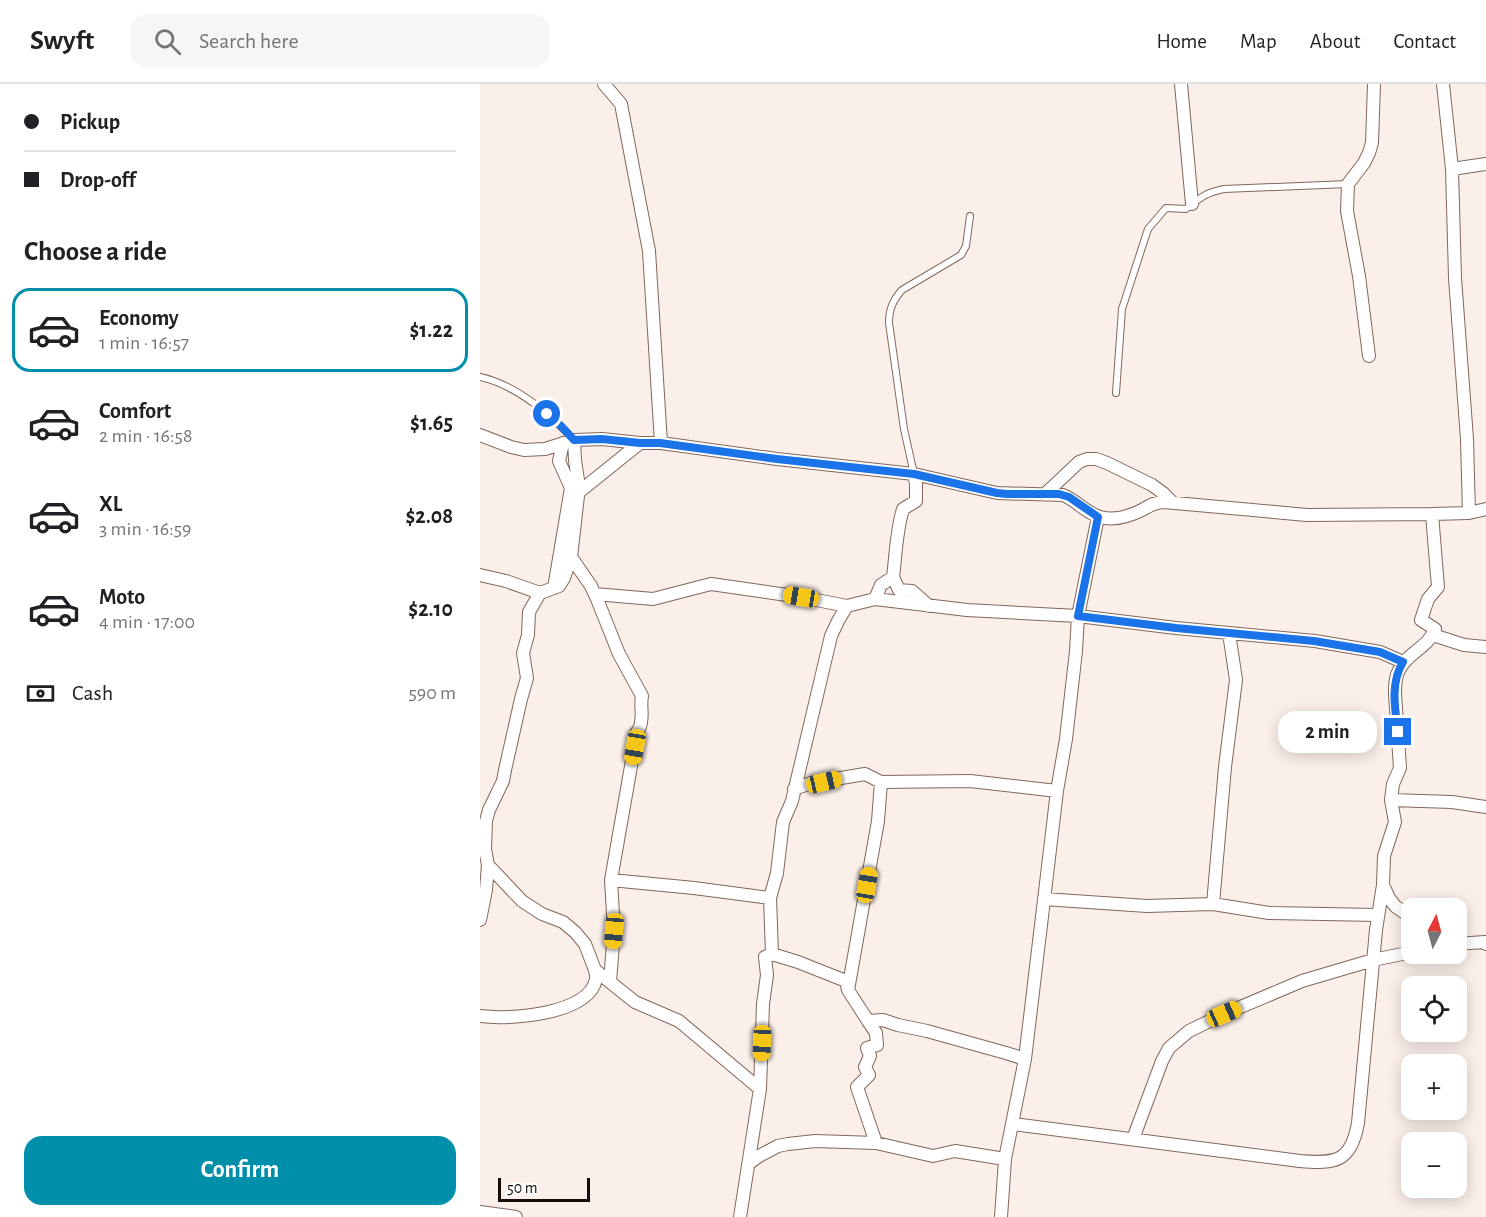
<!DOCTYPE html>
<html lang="en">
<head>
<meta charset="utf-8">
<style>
  body { margin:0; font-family:"Alegreya Sans",sans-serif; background:#f6f6f6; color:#202124; height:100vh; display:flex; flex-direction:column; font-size:22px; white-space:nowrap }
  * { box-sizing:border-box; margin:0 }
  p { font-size:20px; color:#757577 }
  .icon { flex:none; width:33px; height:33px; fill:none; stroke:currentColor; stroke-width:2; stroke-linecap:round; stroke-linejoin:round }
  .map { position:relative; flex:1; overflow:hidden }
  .panel { display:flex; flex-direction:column; background:#fff; width:480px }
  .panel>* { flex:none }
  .top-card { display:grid; align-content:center; height:132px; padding:0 24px; background:#fff }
  .needle { width:39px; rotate:6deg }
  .controls { position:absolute; left:921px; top:814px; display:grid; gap:12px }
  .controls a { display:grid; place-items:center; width:66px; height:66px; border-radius:12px; background:#fff; box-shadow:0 3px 15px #0003; font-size:30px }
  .scale { position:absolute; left:18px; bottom:15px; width:92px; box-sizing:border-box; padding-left:6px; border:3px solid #150c08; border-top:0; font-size:16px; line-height:21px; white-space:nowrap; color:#150c08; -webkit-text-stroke:4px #fff; paint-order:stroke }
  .end { position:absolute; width:27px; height:27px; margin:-14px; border:8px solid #1a73e8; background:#fff; box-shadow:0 0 0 3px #fff }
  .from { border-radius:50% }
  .bubble { position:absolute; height:42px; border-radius:18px; background:#fff; box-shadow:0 3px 15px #0003; font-size:20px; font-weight:700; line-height:42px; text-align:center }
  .car { position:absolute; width:18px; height:36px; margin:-18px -9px; border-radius:8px; box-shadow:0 0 4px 2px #0007; background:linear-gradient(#f5c518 24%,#345 0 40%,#f5c518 0 76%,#345 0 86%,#f5c518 0) }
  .top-card b { display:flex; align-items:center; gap:21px; height:57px; font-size:22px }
  .top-card b+b { border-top:2px solid #e0e0e0 }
  .top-card i { width:15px; height:15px; background:#202124 }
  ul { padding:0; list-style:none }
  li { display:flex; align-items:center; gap:18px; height:84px; margin:0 12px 9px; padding:0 12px; border:3px solid transparent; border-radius:18px }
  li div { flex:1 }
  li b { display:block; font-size:22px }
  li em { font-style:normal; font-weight:700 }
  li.selected { border-color:#008fab }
  li>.icon { width:54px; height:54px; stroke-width:1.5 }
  h2 { padding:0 24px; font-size:27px; line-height:72px }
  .pay { display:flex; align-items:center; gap:15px; height:66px; padding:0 24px; font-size:22px }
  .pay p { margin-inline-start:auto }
  .button { display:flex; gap:12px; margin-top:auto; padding:12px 24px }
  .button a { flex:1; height:69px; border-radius:18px; background:#008fab; color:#fff; font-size:24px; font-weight:700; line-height:69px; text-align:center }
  header { display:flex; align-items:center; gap:36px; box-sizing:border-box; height:84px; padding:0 30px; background:#fff; border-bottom:2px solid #e0e0e0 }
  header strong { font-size:28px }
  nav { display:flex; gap:33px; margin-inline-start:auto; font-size:21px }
  .search { width:420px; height:54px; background:#f6f6f6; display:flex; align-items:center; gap:15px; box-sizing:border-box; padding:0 21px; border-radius:18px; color:#757577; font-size:22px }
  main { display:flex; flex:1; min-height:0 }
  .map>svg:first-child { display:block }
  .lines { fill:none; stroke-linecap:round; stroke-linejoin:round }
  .service-casing { stroke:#81675b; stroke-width:8 }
  .minor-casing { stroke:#81675b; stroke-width:14 }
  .service { stroke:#fff; stroke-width:6 }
  .minor { stroke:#fff; stroke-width:12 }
  .route { stroke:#1a73e8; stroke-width:8 }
</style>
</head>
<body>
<header>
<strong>Swyft</strong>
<div class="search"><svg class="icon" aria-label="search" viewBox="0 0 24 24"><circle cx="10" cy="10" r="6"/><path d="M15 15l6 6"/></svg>Search here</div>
<nav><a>Home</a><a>Map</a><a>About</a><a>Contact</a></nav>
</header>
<main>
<section class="panel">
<div class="top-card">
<b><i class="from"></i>Pickup</b>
<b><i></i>Drop-off</b>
</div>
<h2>Choose a ride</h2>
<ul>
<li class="selected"><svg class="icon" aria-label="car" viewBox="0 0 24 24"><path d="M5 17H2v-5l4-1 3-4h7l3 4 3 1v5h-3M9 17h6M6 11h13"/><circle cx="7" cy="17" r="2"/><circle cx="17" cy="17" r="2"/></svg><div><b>Economy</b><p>1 min · 16:57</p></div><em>$1.22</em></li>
<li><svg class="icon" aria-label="car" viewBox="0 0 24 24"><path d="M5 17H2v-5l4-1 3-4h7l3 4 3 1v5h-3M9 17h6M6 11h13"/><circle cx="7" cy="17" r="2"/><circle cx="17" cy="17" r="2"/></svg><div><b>Comfort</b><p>2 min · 16:58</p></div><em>$1.65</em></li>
<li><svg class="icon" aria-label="car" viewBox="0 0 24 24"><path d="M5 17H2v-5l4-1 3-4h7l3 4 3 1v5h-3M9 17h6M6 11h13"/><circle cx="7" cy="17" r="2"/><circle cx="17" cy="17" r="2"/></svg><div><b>XL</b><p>3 min · 16:59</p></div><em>$2.08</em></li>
<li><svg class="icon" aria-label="car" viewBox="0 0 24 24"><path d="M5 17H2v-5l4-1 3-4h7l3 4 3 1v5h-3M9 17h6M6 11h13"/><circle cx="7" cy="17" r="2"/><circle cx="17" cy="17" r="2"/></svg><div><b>Moto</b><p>4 min · 17:00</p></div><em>$2.10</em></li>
</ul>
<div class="pay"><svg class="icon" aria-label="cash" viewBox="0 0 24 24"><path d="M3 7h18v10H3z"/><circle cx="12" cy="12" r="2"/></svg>Cash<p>590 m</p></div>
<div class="button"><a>Confirm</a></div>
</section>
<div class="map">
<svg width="1006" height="1133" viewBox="0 0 1006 1133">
  <rect width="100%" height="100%" fill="#fbefe9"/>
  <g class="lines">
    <g class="service-casing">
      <path id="service" d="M0 293C36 301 69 329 94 356
        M636 309 642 225 668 145 686 124 706 125C721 113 725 109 744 105L868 100
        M434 390 424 345 409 239C409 225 413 216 422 206L481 171 486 162 490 132"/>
    </g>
    <g class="minor-casing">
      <path id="minor" d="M124 0 141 20 169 167 181 359
        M701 0 712 120
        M963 0 972 85 975 194 987 355 989 429
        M972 85 1006 80
        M889 272 879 192 867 127 868 100 884 79 889 69 892 59 894 0
        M0 351 31 363 44 366 65 365 94 356 122 355 160 359H181L297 375 434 390 517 409 583 411C596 416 606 429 620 433 634 437 650 432 662 426 669 422 675 418 684 418L827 431 952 430 989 429 1006 425
        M99 408 160 359
        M565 410 599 378 607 375H616L627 379 672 401 683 409 692 418
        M91 473 111 502 117 515 139 570 162 612C160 622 163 629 161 638 161 642 159 645 157 648L131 796 134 847 130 898
        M0 491 26 497 60 509
        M413 493 419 506 432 507 449 522
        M74 504 91 404 79 377 83 359
        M115 510 173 515 231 500 321 513 367 522
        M395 515 487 526 598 532 696 544 835 557 900 568 923 578
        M953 551 984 561 1006 563
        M401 698 398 737 368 906 388 937 403 936 418 941 447 947 526 969 545 975
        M314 705 331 699 385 690 401 698 490 697 577 707
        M911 716 972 718 1006 723
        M8 781 42 817 62 830 83 838 95 848 105 860 115 886 155 918 199 937 280 1005
        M131 796 214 804 290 814
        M564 815 667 822 733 820 789 829 898 831
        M733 820 745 683 756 596 749 549
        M932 834 915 822 909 814 903 801 904 772 915 738 911 716 913 700 920 684 915 610C915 602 915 593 919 586 927 569 949 563 955 545L941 536 948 515 958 503 952 430
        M0 836 6 806 8 781 5 765 6 737 9 726 23 697 25 686 41 615 47 594 43 569 48 551 49 528 60 509 79 502 84 494 91 473 99 403 95 376 94 356
        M976 860 1005 858 1006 860
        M292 870 318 878 366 897 368 906
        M0 932C28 936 109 931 116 895 116 892 116 889 115 886
        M388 937 396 949 397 961 387 964 390 972 385 983 389 991 377 1003 396 1059
        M533 1040 820 1077C856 1080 871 1078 878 1039L896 846 903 801
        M653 1055 682 977 689 964 709 947 744 930 822 897 893 876 932 868
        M268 1080 279 1072 298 1062 308 1060 335 1057 396 1059 453 1072 475 1067 525 1075
        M0 1128 36 1133
        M260 1133 280 1005 283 920 287 891 285 873 292 870 290 814 297 789 303 738 312 717 351 552 358 537 367 522 395 515 401 501 413 493C416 470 416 448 423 425L436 417V400L434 390
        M521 1133 525 1075 545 975 577 707 586 655 596 567 598 532 618 433"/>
    </g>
    <use href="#service" class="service"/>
    <use href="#minor" class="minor"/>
  </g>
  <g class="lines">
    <path class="route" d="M67 330 80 341 94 356 122 355 160 359H180L297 375 434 390 517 409 527 410H579L589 413 618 433 598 532 696 544 834 557 900 568 923 578C910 599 915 625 918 648"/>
  </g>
</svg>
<div class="controls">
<a><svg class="needle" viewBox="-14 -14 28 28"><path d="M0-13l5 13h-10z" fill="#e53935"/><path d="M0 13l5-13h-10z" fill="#757577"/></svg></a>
<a><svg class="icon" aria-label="locate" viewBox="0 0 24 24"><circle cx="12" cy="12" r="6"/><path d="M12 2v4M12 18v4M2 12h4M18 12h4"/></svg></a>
<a>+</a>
<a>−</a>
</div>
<div class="scale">50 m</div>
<i class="end from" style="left:67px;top:330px"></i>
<i class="end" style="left:918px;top:648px"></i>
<div class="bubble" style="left:798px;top:627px;width:99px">2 min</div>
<i class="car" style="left:321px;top:513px;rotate:279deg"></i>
<i class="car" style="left:155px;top:663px;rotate:190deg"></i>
<i class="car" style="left:344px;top:698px;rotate:77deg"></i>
<i class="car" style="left:387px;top:801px;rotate:10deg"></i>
<i class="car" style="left:134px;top:847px;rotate:185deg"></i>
<i class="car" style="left:744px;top:930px;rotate:66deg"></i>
<i class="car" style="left:282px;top:959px;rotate:182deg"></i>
</div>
</main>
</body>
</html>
